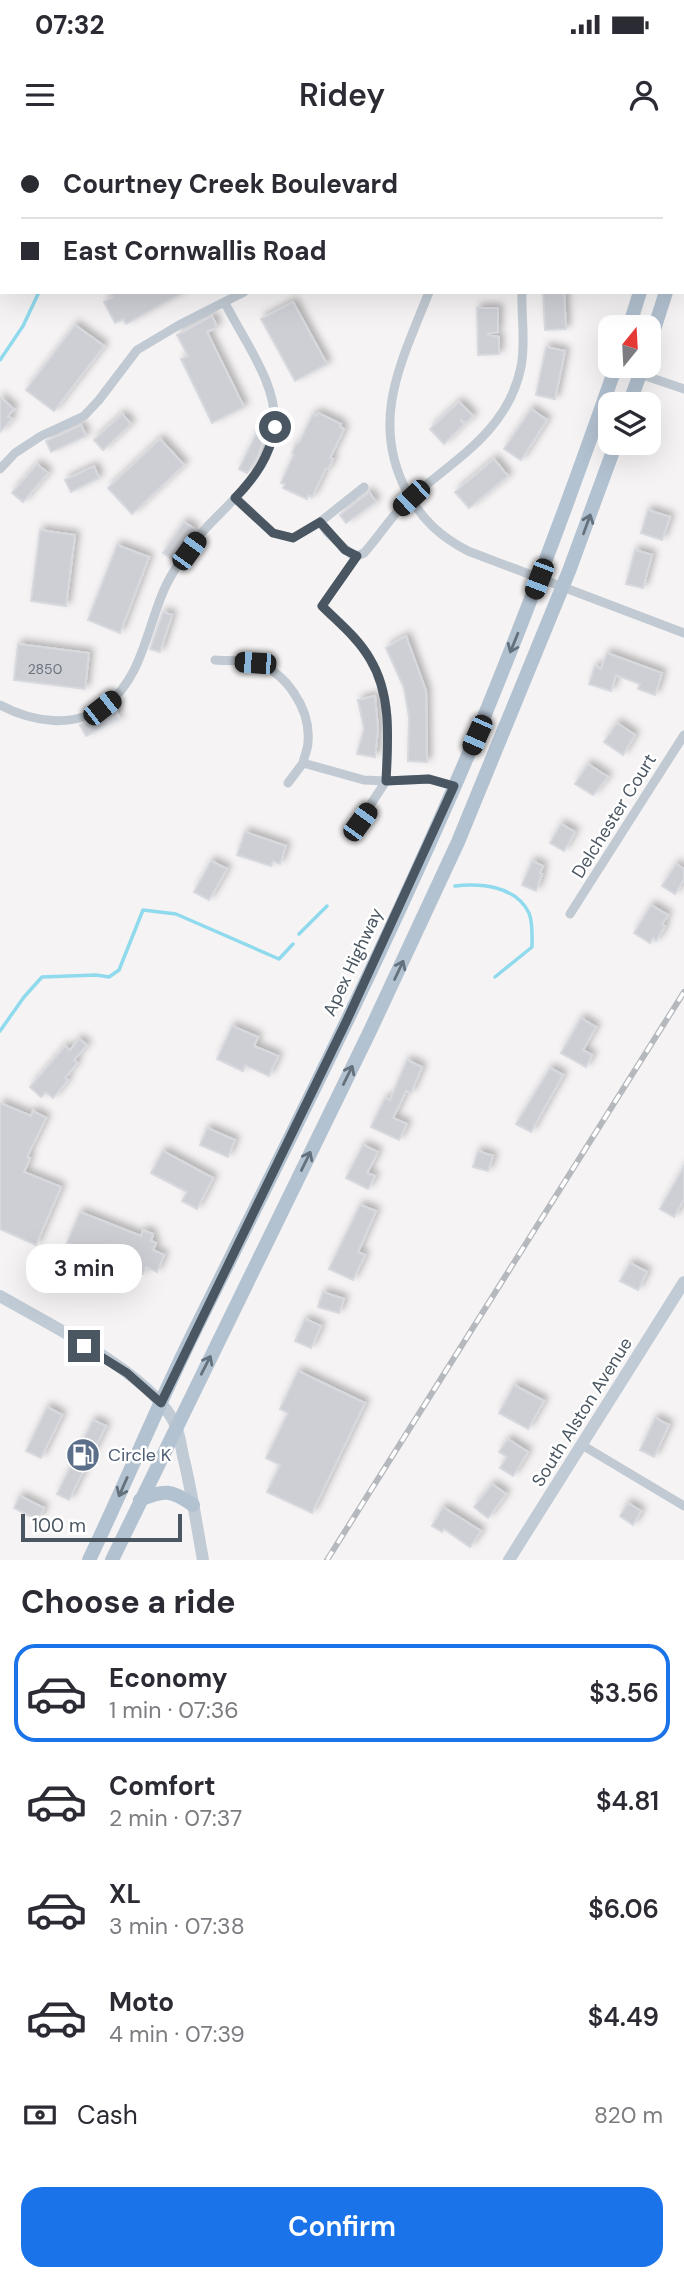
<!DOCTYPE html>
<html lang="en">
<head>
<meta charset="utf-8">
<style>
  body { margin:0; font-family:"DM Sans",sans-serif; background:#f2f2f3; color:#2b2b33; height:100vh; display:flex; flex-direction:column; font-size:26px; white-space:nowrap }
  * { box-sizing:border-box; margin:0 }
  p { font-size:23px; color:#7c7c81 }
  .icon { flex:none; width:38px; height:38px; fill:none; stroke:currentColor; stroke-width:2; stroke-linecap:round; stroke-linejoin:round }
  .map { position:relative; height:1420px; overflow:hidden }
  .panel { display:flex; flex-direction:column; background:#fff; flex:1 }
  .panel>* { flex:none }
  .guide { position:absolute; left:0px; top:0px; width:684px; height:154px; box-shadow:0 7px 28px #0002; display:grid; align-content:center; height:154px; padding:0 21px; background:#fff }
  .needle { width:46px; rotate:18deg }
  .fabs { position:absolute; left:598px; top:175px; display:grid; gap:14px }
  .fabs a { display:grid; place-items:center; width:63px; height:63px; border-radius:14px; background:#fff; box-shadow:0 7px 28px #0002; font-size:35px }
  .scale { position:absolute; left:21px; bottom:18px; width:161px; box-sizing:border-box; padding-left:7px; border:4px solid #4a5661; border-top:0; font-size:19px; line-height:24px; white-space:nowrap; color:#4a5661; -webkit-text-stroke:5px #fff; paint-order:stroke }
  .end { position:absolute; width:32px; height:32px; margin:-16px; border:9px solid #4a5661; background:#fff; box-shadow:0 0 0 4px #fff }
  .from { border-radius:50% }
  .bubble { position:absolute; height:49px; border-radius:21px; background:#fff; box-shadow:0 7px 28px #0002; font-size:23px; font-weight:600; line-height:49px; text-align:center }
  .car { position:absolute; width:21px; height:42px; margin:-21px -10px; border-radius:9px; box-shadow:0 0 5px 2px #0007; background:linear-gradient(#222 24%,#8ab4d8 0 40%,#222 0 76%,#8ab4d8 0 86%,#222 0) }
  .guide b { display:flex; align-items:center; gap:24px; height:66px; font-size:26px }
  .guide b+b { border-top:2px solid #e1e1e2 }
  .guide i { width:18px; height:18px; background:#2b2b33 }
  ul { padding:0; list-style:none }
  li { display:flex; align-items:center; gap:21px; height:98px; margin:0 14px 10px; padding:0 7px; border:4px solid transparent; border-radius:21px }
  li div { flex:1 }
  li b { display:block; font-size:26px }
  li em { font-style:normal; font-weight:600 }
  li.selected { border-color:#1a73e8 }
  li>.icon { width:63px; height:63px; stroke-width:1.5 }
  h2 { padding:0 21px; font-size:32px; line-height:84px }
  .pay { display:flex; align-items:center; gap:18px; height:77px; padding:0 21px; font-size:26px }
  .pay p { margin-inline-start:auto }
  .action { display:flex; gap:14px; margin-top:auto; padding:14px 21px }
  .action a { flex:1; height:80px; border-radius:21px; background:#1a73e8; color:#fff; font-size:28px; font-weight:600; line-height:80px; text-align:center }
  .status { display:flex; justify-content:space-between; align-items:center; height:49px; padding:0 35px; background:#fff; direction:ltr }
  .status svg { height:19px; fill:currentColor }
  header { display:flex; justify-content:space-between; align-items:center; height:91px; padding:0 21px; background:#fff; font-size:32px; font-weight:600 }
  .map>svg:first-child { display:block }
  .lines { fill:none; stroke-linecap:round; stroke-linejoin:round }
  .stream { stroke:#90daee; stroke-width:3.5 }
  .building { fill:#cdcfd5; stroke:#d7d9de; stroke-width:2; filter:url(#shadow) }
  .street { stroke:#c1cad2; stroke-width:9 }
  .secondary { stroke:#c1cbd6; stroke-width:12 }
  .primary { stroke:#b3c2d1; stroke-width:14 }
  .rail-casing { stroke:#b5b8bd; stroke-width:6 }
  .rail { stroke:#fff; stroke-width:3.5; stroke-dasharray:10; stroke-linecap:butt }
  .oneway { stroke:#64717d }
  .route { stroke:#4a5661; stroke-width:9 }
  .labels { text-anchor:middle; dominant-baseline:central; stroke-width:5; stroke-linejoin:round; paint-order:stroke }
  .number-label { font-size:14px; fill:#6b747e }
  .street-label { font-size:18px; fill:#4a5661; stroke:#fff }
  .service-label { font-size:18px; fill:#4e5e75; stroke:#fff; text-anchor:start }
</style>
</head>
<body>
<div class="status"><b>07:32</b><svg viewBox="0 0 49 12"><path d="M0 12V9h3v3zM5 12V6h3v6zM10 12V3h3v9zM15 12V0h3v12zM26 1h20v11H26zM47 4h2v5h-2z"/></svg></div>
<header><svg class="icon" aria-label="menu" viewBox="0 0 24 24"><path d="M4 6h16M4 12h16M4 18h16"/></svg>Ridey<svg class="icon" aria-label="person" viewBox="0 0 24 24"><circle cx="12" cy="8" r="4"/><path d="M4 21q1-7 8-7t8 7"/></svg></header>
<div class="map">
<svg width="684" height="1420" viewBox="0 0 684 1420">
  <defs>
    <filter id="shadow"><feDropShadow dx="4" dy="-4" stdDeviation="3.5" flood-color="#0004"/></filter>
  </defs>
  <rect width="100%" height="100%" fill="#f5f3f3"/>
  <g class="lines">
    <path class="stream" d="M98 2 99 0
      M0 220 23 186 39 152
      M455 746C481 743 516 746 529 773 533 783 532 797 532 807L495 837
      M299 794 327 766
      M0 891 24 857 42 837 96 835 109 837 119 830 143 770 176 774 279 819 293 804"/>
  </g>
  <path class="building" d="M110 152H184L126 184 123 179 115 183 104 162 113 157Z
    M543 152H564L566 189 545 190Z
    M293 162 327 224 295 241 261 179Z
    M477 168H498V192L487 194 499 197V214L478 215Z
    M212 176 217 187 207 192 244 267 212 283 181 219 188 216 177 195Z
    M75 185 104 206 54 271 26 250Z
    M546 207 565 211 555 259 536 255Z
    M0 257 14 269 8 276 12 279 0 292Z
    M459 262 473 276 466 283 460 280 464 284 444 304 430 289Z
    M531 269 547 280 521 320 504 309Z
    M318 273 341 284 340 287 344 289 330 318 333 319 328 329 326 328 312 357 308 355 307 359 283 348 285 344 281 343 294 314 292 313 296 304 299 303 313 274 316 276Z
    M122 274 131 284 103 310 94 300Z
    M81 285 86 296 51 312 46 301Z
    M257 292 265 296 257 319 247 333 239 329Z
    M160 299 184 325 132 374 108 348Z
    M494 319 508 336 469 368 455 352Z
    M37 324 48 333 23 362 12 353Z
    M94 326 99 338 71 352 65 340Z
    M369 352 376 362 346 383 340 375Z
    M648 370 670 377 662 400 641 393Z
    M184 382 195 389 173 420 163 413Z
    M40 390 75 395 66 466 31 461Z
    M117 405 149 417 120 493 88 480Z
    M635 410 652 415 643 448 626 444Z
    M163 472 172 475 160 512 150 509Z
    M406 496 426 551 427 622 408 621 409 577 404 548 386 508Z
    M18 504 89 513 85 549 14 540Z
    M607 513 662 533 655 555 638 549 640 544 616 535 611 551 589 544 595 526 601 529Z
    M375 556 378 589 375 617 357 614 364 589 358 560Z
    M114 568 120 579 86 596 80 585 96 579Z
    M617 583 635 595 623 615 604 602Z
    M588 624 608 637 593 655 575 644Z
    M561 684 575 692 564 711 550 703Z
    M245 692 286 706 280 724 273 721 271 726 237 715Z
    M211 721 227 729 209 760 194 752Z
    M532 721 543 726 540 733 542 734 536 751 522 745Z
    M676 724 684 729V739L675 754 662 746Z
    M651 765 668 775 662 784 665 786 656 801 653 798 650 803 634 793Z
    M581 878 596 887 583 910 592 915 586 927 561 913Z
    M232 886 258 897 254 906 278 916 269 936 245 925 243 931 217 919Z
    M79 899 87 905 74 920 77 923 65 938 68 940 53 958 46 952 41 957 30 947 65 906 70 910Z
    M407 920 422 927 411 953 406 951 393 978 407 984 399 1000 371 987 385 958 390 960Z
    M550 928 563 935 531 992 516 984Z
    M0 963 31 976 33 971 46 978 27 1017 30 1018 24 1032 61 1047 36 1105 0 1089Z
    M207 988 235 1000 228 1017 200 1005Z
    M363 1005 378 1012 367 1033 375 1036 368 1049 346 1038Z
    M163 1011 213 1038 197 1069 182 1061 187 1052 151 1033Z
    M478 1011 493 1016 488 1031 473 1027Z
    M684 1026V1059L674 1077 660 1069Z
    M360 1065 376 1071 358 1112 365 1115 353 1140 329 1129Z
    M80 1072 141 1096 143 1090 153 1094 151 1101 156 1103 153 1110 164 1115 157 1132 146 1127 143 1134 67 1103Z
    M630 1123 647 1132 638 1150 620 1141Z
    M323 1152 344 1159 339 1173 318 1167Z
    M305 1179 321 1186 311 1208 295 1201Z
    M298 1231 365 1263 312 1373 267 1352 280 1325 266 1318 288 1273 280 1269Z
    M514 1245 544 1261 528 1289 499 1273Z
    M47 1267 62 1275 41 1318 26 1311Z
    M655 1278 669 1285 654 1317 640 1310Z
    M93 1280 106 1286 69 1360 57 1354Z
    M508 1299 528 1312 513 1336 500 1328 507 1317 499 1312Z
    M492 1344 506 1354 488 1378 474 1367Z
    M20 1356 44 1368 38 1380 14 1368Z
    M628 1363 641 1371 633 1385 620 1376Z
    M443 1367 481 1391 470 1407 444 1389 442 1392 432 1386Z"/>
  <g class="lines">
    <path class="street" d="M277 0V2
      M477 2V0
      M581 2V0
      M429 152C402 221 369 280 407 352 422 380 441 397 468 411L684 493
      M640 234 684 249
      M0 329 15 313 41 296 84 276 99 260 137 210 179 185 244 152
      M235 357 273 393 293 398 320 382 364 347
      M320 382 327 392 352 415 357 416 364 413C380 395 392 375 409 359 454 320 508 291 521 227 526 202 521 177 522 152
      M357 416 322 466C339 483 358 498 370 519 392 555 388 601 386 641L429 639 454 646
      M215 520C227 521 241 520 253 523 286 530 311 570 308 602 308 609 304 617 303 623L364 640 386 641 350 696
      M0 565C32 582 74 589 105 566 148 534 147 473 174 431 183 416 194 401 206 388 233 359 268 332 274 290 280 247 244 201 225 163
      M288 643 303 623
      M570 774 684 595
      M582 1305 684 1366"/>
    <path class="secondary" d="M0 1156C48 1184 152 1234 175 1284 180 1295 181 1308 184 1320 192 1353 197 1387 203 1420
      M509 1420 684 1142"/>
    <path class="primary" d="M682 15 684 10
      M682 102 684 98
      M629 187 640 152
      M649 205 666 152
      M629 264 643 226
      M140 1360C164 1349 172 1350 193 1365
      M89 1420C126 1343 158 1264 196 1188 293 992 392 796 477 594 527 473 573 350 616 226
      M112 1420 370 891 458 702 569 431 616 303"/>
    <g class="rail-casing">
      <path id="rail" d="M327 1420 684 852"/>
    </g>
    <use href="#rail" class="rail"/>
  </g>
  <defs><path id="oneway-shaft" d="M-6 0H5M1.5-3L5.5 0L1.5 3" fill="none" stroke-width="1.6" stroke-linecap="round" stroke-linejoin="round" transform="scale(1.75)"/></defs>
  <g class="oneway">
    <use href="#oneway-shaft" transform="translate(587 384) rotate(-70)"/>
    <use href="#oneway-shaft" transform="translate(514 503) rotate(112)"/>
    <use href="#oneway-shaft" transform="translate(399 830) rotate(-65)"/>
    <use href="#oneway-shaft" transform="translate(348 935) rotate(-64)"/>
    <use href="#oneway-shaft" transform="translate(306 1021) rotate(-64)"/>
    <use href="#oneway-shaft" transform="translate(206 1225) rotate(-63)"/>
    <use href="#oneway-shaft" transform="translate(123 1347) rotate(114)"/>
  </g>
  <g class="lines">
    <path class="route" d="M84 1206 127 1233 161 1263 347 880 454 646 429 639 386 641C388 601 392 555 370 519 358 498 339 483 322 466L357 416 345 410 320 382 293 398 273 393 235 358C256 336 269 317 275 287"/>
  </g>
  <defs>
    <g id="fuel-disc" transform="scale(1.75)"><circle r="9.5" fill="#5c6f8a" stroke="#fff"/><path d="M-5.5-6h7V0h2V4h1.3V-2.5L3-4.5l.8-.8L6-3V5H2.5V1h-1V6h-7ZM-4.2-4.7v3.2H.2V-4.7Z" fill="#fff"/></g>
  </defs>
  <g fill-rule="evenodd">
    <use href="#fuel-disc" x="83" y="1315"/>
  </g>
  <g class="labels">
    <g class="number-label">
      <text x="45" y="529">2850</text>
    </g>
    <g class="street-label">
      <text transform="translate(614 676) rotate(-58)">Delchester Court</text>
      <text transform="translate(353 822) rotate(-65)">Apex Highway</text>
      <text transform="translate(582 1272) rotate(-58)">South Alston Avenue</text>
    </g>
    <g class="service-label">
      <text x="108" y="1315">Circle K</text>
    </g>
  </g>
</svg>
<div class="fabs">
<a><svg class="needle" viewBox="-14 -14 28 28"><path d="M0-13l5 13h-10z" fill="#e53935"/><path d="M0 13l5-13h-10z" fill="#7c7c81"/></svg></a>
<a><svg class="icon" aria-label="layers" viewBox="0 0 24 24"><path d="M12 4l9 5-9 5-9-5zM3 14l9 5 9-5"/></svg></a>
</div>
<div class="scale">100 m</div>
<i class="end from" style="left:275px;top:287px"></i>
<i class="end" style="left:84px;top:1206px"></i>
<div class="bubble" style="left:26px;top:1104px;width:116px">3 min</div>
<i class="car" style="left:411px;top:358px;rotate:227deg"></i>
<i class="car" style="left:189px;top:411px;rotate:36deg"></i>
<i class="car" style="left:539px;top:439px;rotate:201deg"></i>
<i class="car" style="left:255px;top:523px;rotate:274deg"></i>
<i class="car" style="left:102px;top:568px;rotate:52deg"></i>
<i class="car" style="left:477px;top:595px;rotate:204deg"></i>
<i class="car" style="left:360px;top:682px;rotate:36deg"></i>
<div class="guide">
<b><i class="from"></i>Courtney Creek Boulevard</b>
<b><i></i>East Cornwallis Road</b>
</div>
</div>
<section class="panel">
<h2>Choose a ride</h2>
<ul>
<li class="selected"><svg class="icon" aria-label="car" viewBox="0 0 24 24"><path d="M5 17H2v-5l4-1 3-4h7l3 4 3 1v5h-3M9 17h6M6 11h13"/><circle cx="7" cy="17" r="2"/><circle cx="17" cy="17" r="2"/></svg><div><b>Economy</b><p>1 min · 07:36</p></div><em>$3.56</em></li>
<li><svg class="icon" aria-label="car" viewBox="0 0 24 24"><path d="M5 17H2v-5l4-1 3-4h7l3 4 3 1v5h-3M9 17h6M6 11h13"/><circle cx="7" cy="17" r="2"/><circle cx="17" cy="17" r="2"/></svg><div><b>Comfort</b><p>2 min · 07:37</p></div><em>$4.81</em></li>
<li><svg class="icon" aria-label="car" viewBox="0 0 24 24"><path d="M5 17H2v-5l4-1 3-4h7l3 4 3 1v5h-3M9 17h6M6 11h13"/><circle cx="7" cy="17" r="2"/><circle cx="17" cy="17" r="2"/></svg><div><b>XL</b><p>3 min · 07:38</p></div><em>$6.06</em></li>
<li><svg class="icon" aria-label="car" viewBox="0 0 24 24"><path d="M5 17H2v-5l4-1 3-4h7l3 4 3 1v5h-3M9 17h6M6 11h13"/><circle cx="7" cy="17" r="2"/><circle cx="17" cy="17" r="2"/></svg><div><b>Moto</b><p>4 min · 07:39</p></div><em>$4.49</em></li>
</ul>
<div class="pay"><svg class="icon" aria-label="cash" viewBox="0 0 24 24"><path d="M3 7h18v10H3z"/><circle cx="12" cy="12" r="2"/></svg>Cash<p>820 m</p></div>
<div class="action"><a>Confirm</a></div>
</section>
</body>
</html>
